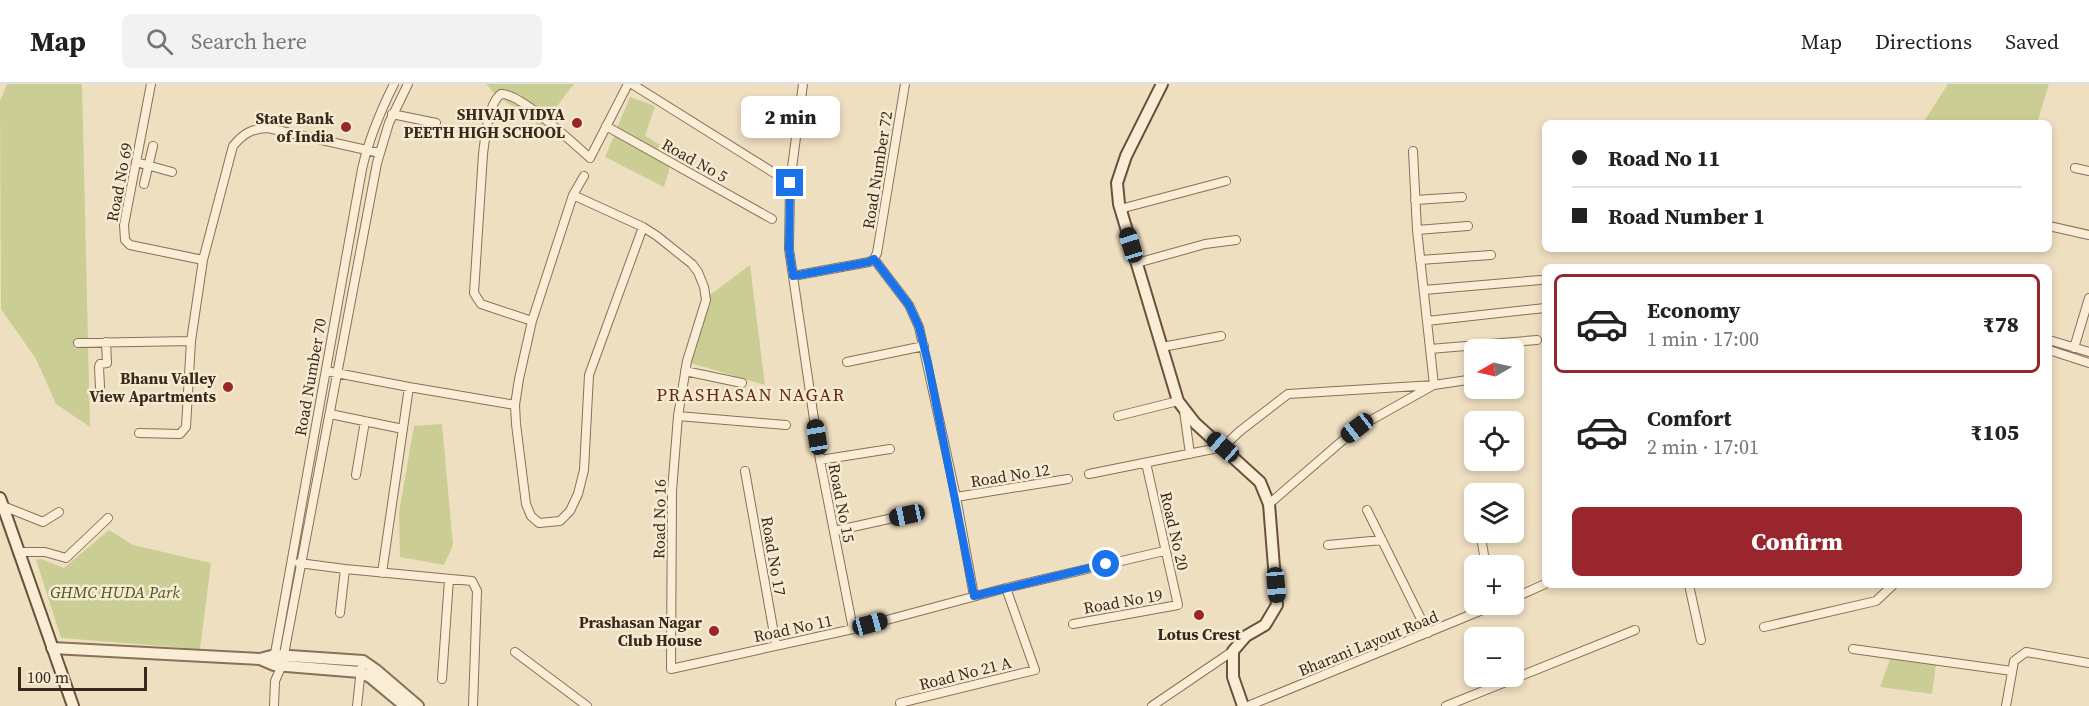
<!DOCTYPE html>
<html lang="en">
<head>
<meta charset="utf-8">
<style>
  body { margin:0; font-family:"Source Serif 4",serif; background:#f2f2f2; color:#222; height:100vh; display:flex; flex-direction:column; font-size:22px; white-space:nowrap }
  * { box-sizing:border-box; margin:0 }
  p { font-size:20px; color:#767676 }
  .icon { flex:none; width:33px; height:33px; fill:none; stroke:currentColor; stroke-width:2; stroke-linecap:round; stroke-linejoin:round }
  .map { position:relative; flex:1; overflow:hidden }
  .side { position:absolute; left:1542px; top:180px; width:510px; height:324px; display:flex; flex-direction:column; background:#fff; border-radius:9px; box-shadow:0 3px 9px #0003 }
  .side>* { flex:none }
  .top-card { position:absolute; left:1542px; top:36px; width:510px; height:132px; border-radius:9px; box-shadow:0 3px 9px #0003; display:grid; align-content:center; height:132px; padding:0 30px; background:#fff }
  .needle { width:39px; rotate:261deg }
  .controls { position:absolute; left:1464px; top:255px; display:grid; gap:12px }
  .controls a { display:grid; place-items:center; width:60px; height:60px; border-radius:9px; background:#fff; box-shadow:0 3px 9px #0003; font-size:30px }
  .scale { position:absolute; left:18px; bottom:15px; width:129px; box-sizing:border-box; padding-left:6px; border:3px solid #38291d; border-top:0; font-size:16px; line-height:21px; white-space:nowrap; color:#38291d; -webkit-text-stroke:4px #f6ead1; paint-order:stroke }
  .end { position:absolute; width:27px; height:27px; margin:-14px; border:8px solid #1a73e8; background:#fff; box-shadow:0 0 0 3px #fff }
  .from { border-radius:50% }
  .bubble { position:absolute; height:42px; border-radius:9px; background:#fff; box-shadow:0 3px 9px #0003; font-size:20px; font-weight:800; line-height:42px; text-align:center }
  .car { position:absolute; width:18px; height:36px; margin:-18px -9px; border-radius:8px; box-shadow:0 0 4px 2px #0007; background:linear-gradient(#222 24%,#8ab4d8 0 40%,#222 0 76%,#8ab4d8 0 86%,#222 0) }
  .top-card b { display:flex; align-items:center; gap:21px; height:57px; font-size:22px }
  .top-card b+b { border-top:2px solid #e0e0e0 }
  .top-card i { width:15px; height:15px; background:#222 }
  ul { padding:10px 0 0; list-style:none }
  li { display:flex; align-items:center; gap:18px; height:99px; margin:0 12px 9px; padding:0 18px; border:3px solid transparent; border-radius:9px }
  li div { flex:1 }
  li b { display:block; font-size:22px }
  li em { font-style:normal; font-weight:800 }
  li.on { border-color:#9a262d }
  li>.icon { width:54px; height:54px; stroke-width:1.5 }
  .action { display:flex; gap:12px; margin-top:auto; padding:12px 30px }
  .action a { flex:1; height:69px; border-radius:9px; background:#9a262d; color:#fff; font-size:24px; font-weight:800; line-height:69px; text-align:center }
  header { display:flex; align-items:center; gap:36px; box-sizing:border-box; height:84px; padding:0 30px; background:#fff; border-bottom:2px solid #e0e0e0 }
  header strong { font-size:28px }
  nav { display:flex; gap:33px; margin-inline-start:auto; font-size:21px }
  .search { width:420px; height:54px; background:#f2f2f2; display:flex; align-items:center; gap:15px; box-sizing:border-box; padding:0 21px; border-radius:9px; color:#767676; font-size:22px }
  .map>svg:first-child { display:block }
  .green { fill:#cace95 }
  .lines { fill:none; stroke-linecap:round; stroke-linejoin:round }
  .minor-casing { stroke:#897058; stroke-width:10 }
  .tertiary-casing { stroke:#897058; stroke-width:14 }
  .secondary-casing { stroke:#6b513b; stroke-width:14 }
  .minor { stroke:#faedd5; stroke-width:8 }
  .tertiary { stroke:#faedd5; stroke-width:10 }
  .secondary { stroke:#faedd5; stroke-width:10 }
  .route { stroke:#1a73e8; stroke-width:8 }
  .poi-dot { fill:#9a262d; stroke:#f6ead1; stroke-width:2 }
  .labels { text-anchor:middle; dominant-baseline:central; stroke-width:5; stroke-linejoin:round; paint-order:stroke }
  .poi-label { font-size:16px; font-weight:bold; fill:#38291d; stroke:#f6ead1; text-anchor:end }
  .street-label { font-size:16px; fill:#38291d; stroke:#f6ead1 }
  .park-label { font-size:16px; font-style:italic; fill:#4b5623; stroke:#f6ead1 }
  .neighbourhood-label { font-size:18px; letter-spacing:1.5px; fill:#66271b; stroke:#f6ead1 }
</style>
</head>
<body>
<header>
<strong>Map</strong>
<div class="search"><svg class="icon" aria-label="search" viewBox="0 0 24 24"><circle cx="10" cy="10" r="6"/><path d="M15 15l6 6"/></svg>Search here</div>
<nav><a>Map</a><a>Directions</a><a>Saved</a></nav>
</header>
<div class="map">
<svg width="2089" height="622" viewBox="0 0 2089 622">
  <rect width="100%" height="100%" fill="#efdfc1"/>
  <path class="green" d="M7 0H82L90 343 56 320 36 275 1 225 0 17Z
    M486 0H574L541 43 494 9Z
    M1948 0H2049L2037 39H1923Z
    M630 13 655 22 645 52 674 69 664 103 605 73Z
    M750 181 765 301 684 277 702 217Z
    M442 340 453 461 444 481 400 473 399 428 414 342Z
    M109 446 133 461 211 479 200 565 61 554 36 476 41 475 64 484Z
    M1890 575 1936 581 1932 610 1880 603Z"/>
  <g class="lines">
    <g class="minor-casing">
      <path id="minor" d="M151 0 124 141 125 156 130 161 203 176
        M632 0 790 99
        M803 0 790 99 789 165 820 376 853 545
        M392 30 436 39
        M606 42 772 135
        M1413 67 1417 146 1434 301
        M136 78 172 88
        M2075 84 2089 87
        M584 92 573 111 532 237 519 295 515 321 516 340 526 420 531 432 539 439 560 437 570 427 578 410 584 386 589 291 643 143
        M144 100 153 62
        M573 111 643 143 657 152 692 180 698 188 704 203 706 216 687 277 678 332 672 407 671 585 853 545 1006 504 1164 467
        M1415 116 1462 113
        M1120 125 1226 97
        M2049 142 2089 151
        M1417 146 1468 142
        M874 175 909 221 919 243 956 413 974 512
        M874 175 877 169 905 0
        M1420 176 1491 171
        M1137 179 1205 160 1236 156
        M793 192 869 178 874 175
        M1424 206 1540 196
        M532 237 481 220 474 209 483 70C485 55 488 19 501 10 519 8 574 60 590 74L628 0
        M1427 237 1545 224
        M2049 256 2089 268
        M78 259 191 257
        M1162 263 1221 252
        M2074 264 2089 214
        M1430 265 1537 256
        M2049 266 2089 279
        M847 278 924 262
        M326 287 409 303 515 321
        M685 287 742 299
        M100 303 99 283 100 280 107 279 106 258
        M1184 327 1190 370
        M330 330 403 345
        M678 332 786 341
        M1118 332 1178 317
        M139 349 180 350 186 343 191 257 203 176 233 62C244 49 251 45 268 44L380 69
        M820 376 890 365
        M745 387 776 561
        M1089 390 1223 363 1240 347 1288 310 1434 301 1474 295
        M356 391 365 337
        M956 413 1068 395
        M1269 420 1357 344 1432 302
        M3 422 43 438 59 428
        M1367 426 1428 549
        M834 447 907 431
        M1480 448 1486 482
        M1328 461 1382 456
        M21 468H45L66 474 108 434
        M299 479 345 485 472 497 477 507 473 622
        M382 489 409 303
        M1689 501 1701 556
        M1514 514 1545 500
        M340 529 345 485
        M1073 540 1178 521 1146 379
        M1764 543 1876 517 1893 501
        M1853 565 2012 587
        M515 568 587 622
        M274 575 362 85C369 54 380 28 394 0
        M442 595 449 495
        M900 619 1035 586 1006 504
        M274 622 275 597 282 581 377 79 389 39 408 0
        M357 622 361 585
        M1152 622 1233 567
        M1248 622 1497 520
        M1446 622 1635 546
        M2006 622 2014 577 2026 568 2089 579"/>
    </g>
    <g class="tertiary-casing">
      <path id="tertiary" d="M52 564 260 575 275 571 363 577 376 586 418 622
        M260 575 274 581 360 588 370 593 405 622"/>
    </g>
    <g class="secondary-casing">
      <path id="secondary" d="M1162 0 1126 72 1117 99 1119 120 1178 317 1195 339 1260 398 1269 420 1277 521 1265 541 1246 552 1233 567V593L1243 622
        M0 414 73 622"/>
    </g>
    <use href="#minor" class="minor"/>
    <use href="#tertiary" class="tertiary"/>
    <use href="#secondary" class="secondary"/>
  </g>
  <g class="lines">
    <path class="route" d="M790 99 789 165 793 192 869 178 874 175 909 221 919 243 928 279 974 512 1106 480"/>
  </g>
  <g class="poi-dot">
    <circle cx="577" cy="39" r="6"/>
    <circle cx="346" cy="43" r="6"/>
    <circle cx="228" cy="303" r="6"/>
    <circle cx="1199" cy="531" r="6"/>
    <circle cx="714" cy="547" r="6"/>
  </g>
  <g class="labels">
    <g class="poi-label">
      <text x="565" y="30">SHIVAJI VIDYA<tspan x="565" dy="18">PEETH HIGH SCHOOL</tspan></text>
      <text x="334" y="34">State Bank<tspan x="334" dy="18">of India</tspan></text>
      <text x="216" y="294">Bhanu Valley<tspan x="216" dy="18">View Apartments</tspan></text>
      <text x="702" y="538">Prashasan Nagar<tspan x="702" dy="18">Club House</tspan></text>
      <text x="1199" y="550" text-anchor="middle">Lotus Crest</text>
    </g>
    <g class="street-label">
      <text transform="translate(695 76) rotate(29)">Road No 5</text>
      <text transform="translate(877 86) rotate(-81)">Road Number 72</text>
      <text transform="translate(119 98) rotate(-79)">Road No 69</text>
      <text transform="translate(310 293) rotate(-80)">Road Number 70</text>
      <text transform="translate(1010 391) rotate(-9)">Road No 12</text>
      <text transform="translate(842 419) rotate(79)">Road No 15</text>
      <text transform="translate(659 435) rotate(-89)">Road No 16</text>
      <text transform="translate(1175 447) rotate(77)">Road No 20</text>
      <text transform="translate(774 472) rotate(80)">Road No 17</text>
      <text transform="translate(1123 517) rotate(-10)">Road No 19</text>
      <text transform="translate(793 544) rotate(-12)">Road No 11</text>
      <text transform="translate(1368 559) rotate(-22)">Bharani Layout Road</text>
      <text transform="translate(965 589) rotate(-14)">Road No 21 A</text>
    </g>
    <g class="park-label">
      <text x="115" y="508">GHMC HUDA Park</text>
    </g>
    <g class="neighbourhood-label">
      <text x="751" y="310">PRASHASAN NAGAR</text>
    </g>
  </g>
</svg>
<div class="controls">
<a><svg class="needle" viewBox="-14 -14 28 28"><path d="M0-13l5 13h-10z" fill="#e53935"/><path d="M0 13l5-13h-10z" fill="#767676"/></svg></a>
<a><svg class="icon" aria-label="locate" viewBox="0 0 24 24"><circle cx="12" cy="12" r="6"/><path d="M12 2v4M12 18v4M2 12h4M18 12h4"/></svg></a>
<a><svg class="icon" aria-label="layers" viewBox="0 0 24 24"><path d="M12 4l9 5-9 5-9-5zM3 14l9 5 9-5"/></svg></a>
<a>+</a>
<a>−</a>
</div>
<div class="scale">100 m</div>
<i class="end from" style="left:1106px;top:480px"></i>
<i class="end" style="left:790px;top:99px"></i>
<div class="bubble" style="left:741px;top:12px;width:99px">2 min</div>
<i class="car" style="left:1131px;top:161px;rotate:343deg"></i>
<i class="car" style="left:1357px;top:344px;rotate:232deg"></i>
<i class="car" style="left:817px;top:353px;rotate:351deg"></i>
<i class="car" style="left:1223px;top:363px;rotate:311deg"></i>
<i class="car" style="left:907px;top:431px;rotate:258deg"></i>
<i class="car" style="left:1276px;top:501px;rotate:175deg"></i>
<i class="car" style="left:870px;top:540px;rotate:75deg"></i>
<div class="top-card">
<b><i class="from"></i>Road No 11</b>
<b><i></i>Road Number 1</b>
</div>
<section class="side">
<ul>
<li class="on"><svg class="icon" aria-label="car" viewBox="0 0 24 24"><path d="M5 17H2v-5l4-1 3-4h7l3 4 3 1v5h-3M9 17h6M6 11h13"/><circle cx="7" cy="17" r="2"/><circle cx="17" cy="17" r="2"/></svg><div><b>Economy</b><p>1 min · 17:00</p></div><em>₹78</em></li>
<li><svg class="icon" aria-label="car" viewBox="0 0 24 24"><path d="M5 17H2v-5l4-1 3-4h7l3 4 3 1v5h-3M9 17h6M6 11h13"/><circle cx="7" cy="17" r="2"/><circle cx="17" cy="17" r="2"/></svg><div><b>Comfort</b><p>2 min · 17:01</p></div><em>₹105</em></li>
</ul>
<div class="action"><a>Confirm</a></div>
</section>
</div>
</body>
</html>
